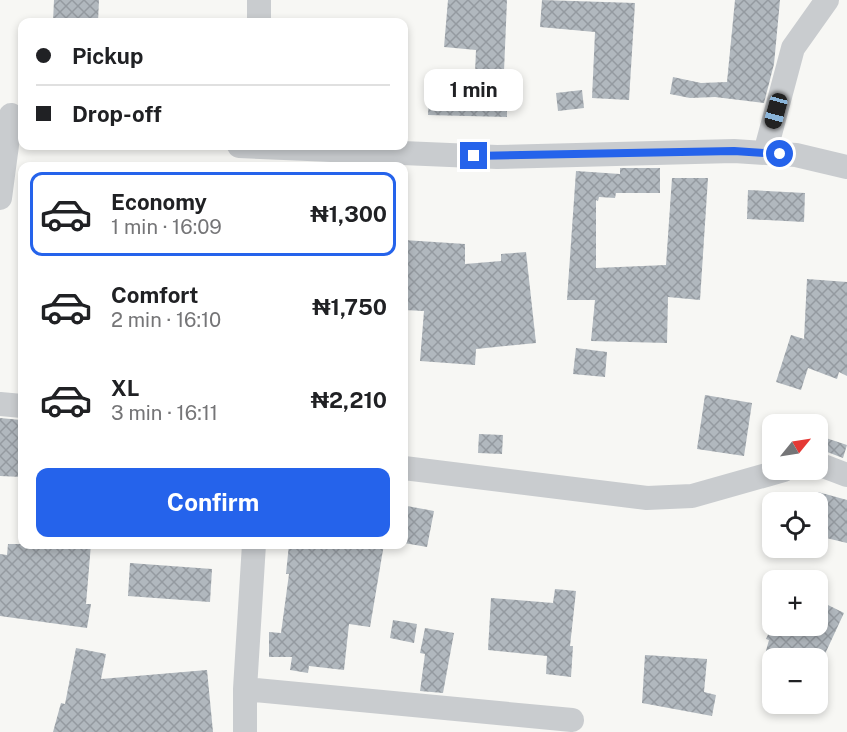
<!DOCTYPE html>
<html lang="en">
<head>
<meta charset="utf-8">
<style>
  body { margin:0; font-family:"Public Sans",sans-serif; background:#f2f2f2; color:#202124; height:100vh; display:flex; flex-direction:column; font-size:22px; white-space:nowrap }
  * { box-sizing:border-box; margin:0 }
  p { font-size:20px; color:#757577 }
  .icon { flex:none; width:33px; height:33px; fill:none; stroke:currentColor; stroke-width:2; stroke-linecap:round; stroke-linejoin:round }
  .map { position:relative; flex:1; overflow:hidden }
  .side { position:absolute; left:18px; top:162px; width:390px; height:387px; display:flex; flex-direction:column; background:#fff; border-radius:12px; box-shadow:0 3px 9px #0003 }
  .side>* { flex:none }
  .top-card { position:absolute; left:18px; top:18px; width:390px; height:132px; border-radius:12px; box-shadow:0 3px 9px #0003; display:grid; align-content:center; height:132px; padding:0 18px; background:#fff }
  .needle { width:39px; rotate:60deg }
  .controls { position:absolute; left:762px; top:414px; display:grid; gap:12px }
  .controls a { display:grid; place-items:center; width:66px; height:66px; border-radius:12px; background:#fff; box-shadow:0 3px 9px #0003; font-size:30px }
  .end { position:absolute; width:27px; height:27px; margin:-14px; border:8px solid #2563eb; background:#fff; box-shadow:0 0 0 3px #fff }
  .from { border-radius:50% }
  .bubble { position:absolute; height:42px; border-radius:12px; background:#fff; box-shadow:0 3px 9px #0003; font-size:20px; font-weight:700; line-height:42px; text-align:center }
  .car { position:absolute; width:18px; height:36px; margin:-18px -9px; border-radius:8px; box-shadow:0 0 4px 2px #0007; background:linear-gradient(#222 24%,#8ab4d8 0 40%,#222 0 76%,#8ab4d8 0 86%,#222 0) }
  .top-card b { display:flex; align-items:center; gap:21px; height:57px; font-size:22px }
  .top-card b+b { border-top:2px solid #e0e0e0 }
  .top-card i { width:15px; height:15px; background:#202124 }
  ul { padding:10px 0 0; list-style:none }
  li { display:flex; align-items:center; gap:18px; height:84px; margin:0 12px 9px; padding:0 6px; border:3px solid transparent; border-radius:12px }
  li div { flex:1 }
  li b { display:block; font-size:22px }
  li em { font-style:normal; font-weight:700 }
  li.selected { border-color:#2563eb }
  li>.icon { width:54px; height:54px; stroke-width:1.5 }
  .primary-button { display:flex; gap:12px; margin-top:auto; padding:12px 18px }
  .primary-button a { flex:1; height:69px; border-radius:12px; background:#2563eb; color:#fff; font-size:24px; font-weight:700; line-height:69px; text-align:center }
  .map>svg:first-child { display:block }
  .building { fill:url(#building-cross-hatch) }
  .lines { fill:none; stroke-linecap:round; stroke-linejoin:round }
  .minor { stroke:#c9cccf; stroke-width:24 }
  .route { stroke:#2563eb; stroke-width:8 }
</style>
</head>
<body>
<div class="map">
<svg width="847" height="732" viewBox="0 0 847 732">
  <defs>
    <pattern id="building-cross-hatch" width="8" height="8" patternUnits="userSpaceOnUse" patternTransform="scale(1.5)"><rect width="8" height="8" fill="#b1b8be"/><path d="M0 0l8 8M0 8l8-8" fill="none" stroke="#949aa0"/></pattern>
  </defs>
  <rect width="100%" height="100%" fill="#f7f7f4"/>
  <path class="building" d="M54 0H99L98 22H53Z
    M448 0H507L503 95H507V117L428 115 429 94 474 96 476 50 444 47Z
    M542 0 635 3 629 100 592 98 595 32 540 27Z
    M735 0H780L774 64 764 103 715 97 690 98 670 94 673 77 701 83 727 82Z
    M582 90 584 108 558 111 556 93Z
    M620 168H660V193H616L615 198 599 197 598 201 596 200V268L666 265 672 178H708L700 300 668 297 667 343 591 341 595 300H567L576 171 620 174Z
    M748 190 805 193 804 222 747 219Z
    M404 240 465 244V264L501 261V254L526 252 536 343 476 349 475 365 420 361 424 311 404 310Z
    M807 279 847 282V376L839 372 837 379 808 368 801 390 776 382 791 335 804 339Z
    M576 348 607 352 605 377 573 374Z
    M705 395 752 403 744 456 697 449Z
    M0 418 21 420 22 477 0 476Z
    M479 434 503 435 502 454 478 453Z
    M826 438 847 445 843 458 822 450Z
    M818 492 847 500V543L818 536Z
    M407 506 434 511 427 547 404 543Z
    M8 544H91L86 604H91L87 628 0 616V554L7 555Z
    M289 544H384L370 627 349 624 344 670 309 666 308 673 290 670 292 657H269V632L281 633 289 574H286Z
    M130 563 212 569 210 602 128 596Z
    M555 589 576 591 570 646H573L571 677 546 674 547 656 488 650 491 598 553 603Z
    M818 600 844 613 818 669V658H764L769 640 766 639 772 626H818Z
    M393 620 417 624 414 643 390 638Z
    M425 628 454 633 443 693 420 691 425 654 420 653Z
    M76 648 106 654 101 679 207 670 213 732H53L61 703 65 704Z
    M645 655 707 659 704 692 716 695 712 716 642 703Z"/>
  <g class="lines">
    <path class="minor" d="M259 0V22
      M239 146 497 157 734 151 796 155 847 167
      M765 153 793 48 827 0
      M0 198 11 115
      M0 404 22 406
      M818 464 847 475
      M404 468 647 498 692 496 784 470
      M245 689 572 720
      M245 732V689L254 544"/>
  </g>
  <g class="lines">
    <path class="route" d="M474 156 734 151 780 154"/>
  </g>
</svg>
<div class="controls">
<a><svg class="needle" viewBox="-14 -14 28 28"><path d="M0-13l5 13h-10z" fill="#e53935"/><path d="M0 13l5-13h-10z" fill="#757577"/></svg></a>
<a><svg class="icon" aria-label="locate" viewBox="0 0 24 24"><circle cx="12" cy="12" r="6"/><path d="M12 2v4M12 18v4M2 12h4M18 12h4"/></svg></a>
<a>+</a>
<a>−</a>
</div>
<i class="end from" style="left:780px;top:154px"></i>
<i class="end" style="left:474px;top:156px"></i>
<div class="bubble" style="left:424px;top:69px;width:99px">1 min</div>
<i class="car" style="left:776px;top:111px;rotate:195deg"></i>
<div class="top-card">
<b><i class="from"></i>Pickup</b>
<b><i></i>Drop-off</b>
</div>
<section class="side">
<ul>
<li class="selected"><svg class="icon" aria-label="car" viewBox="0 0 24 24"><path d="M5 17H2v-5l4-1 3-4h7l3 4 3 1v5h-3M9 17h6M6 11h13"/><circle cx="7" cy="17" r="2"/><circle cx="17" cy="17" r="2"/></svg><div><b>Economy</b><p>1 min · 16:09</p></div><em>₦1,300</em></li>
<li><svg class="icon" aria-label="car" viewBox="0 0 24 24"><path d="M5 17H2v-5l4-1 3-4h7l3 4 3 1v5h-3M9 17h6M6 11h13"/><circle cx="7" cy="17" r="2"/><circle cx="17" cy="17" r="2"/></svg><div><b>Comfort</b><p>2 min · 16:10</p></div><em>₦1,750</em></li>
<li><svg class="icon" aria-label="car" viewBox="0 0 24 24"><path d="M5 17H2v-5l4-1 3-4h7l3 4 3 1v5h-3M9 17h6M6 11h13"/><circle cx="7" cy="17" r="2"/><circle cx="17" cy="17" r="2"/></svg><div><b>XL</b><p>3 min · 16:11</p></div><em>₦2,210</em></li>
</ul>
<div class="primary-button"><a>Confirm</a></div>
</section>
</div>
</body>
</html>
